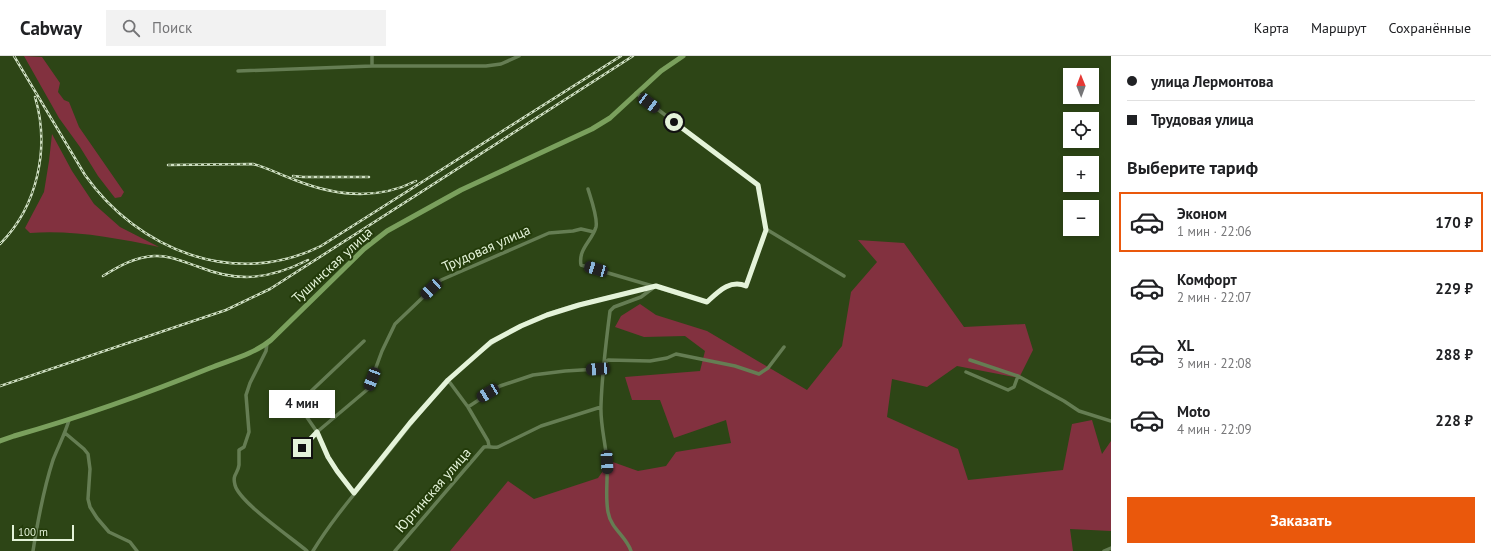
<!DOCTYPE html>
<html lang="ru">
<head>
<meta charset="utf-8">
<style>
  body { margin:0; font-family:"PT Sans",sans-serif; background:#f2f2f2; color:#202124; height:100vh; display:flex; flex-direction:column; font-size:15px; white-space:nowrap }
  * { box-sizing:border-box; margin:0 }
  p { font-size:13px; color:#757577 }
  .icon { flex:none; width:22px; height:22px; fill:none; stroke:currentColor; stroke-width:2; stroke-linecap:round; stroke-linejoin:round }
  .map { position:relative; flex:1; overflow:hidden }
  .panel { display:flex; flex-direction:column; background:#fff; width:380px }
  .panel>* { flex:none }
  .guide { display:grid; align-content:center; height:88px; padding:0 16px; background:#fff }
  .needle { width:26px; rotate:359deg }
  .tools { position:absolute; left:1063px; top:12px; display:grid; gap:8px }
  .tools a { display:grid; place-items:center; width:36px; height:36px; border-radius:0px; background:#fff; box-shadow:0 2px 6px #0003; font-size:20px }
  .scale { position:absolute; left:12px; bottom:10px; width:62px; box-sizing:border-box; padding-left:4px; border:2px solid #e4f3d9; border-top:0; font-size:11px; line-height:14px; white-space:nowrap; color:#e4f3d9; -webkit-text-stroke:3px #233b0a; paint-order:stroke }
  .end { position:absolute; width:18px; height:18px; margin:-9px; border:5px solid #e4f3d9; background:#111; box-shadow:0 0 0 2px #111 }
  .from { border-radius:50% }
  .bubble { position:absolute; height:28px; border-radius:0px; background:#fff; box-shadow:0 2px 6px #0003; font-size:13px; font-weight:600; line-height:28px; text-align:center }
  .car { position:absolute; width:12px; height:24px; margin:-12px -6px; border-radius:5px; box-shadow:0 0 3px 1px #0007; background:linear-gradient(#222 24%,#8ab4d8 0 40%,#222 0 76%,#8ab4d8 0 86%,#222 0) }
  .guide b { display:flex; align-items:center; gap:14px; height:38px; font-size:15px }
  .guide b+b { border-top:1px solid #e0e0e0 }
  .guide i { width:10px; height:10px; background:#202124 }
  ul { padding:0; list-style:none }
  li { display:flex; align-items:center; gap:12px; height:60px; margin:0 8px 6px; padding:0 8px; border:2px solid transparent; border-radius:0px }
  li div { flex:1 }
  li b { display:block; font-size:15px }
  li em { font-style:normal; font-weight:600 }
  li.selected { border-color:#ea580c }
  li>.icon { width:36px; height:36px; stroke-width:1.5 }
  h2 { padding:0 16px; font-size:18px; line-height:48px }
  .cta { display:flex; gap:8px; margin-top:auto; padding:8px 16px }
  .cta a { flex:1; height:46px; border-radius:0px; background:#ea580c; color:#fff; font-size:16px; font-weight:600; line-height:46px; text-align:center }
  header { display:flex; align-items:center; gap:24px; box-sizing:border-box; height:56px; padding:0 20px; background:#fff; border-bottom:1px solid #e0e0e0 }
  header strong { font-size:19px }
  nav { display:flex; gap:22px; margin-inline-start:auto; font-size:14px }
  .search { width:280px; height:36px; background:#f2f2f2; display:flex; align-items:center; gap:10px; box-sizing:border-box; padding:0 14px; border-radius:0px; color:#757577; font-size:15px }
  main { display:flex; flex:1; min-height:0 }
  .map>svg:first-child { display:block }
  .green { fill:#82313f }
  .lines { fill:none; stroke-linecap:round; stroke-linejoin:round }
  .street { stroke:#657d53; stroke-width:3.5 }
  .secondary { stroke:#7aa05d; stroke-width:5 }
  .rail-casing { stroke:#d0e0c4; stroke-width:2.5 }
  .rail { stroke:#233b0a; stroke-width:1; stroke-dasharray:3; stroke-linecap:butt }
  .route { stroke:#e4f3d9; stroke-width:5 }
  .labels { text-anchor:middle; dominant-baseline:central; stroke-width:4; stroke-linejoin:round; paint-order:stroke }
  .street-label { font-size:14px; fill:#e4f3d9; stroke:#233b0a }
</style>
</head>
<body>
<header>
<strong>Cabway</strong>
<div class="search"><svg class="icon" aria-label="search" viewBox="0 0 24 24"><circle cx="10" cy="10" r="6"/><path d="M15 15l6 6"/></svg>Поиск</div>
<nav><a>Карта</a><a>Маршрут</a><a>Сохранённые</a></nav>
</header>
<main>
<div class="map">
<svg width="1111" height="495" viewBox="0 0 1111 495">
  <rect width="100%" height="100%" fill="#2d4516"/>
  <path class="green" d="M24 0 42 1 60 27 58 36 64 44 69 46 79 71 124 136 121 141 115 142 98 120 80 91 59 62Z
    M52 78 72 115 94 148 120 171 159 191C116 182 74 174 30 177L25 172 44 136 49 105Z
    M858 184 904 187 964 271 1025 268 1033 294 1019 322 957 310 927 331 892 323 887 361 958 393 968 424 1063 414 1072 368 1092 364 1102 398 1111 385V475L1070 473 1073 495H450L508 425 534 443 598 422 610 405 638 415 666 410 676 396 731 387 726 364 674 382 660 344H632L625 321 700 315 705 295 685 280 644 281 615 271 621 260 640 248 656 259 707 275 807 334 842 290 851 236 877 206Z"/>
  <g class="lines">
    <path class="street" d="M372 0V10
      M238 15 372 10H486L501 8 519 0
      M636 37 758 129 766 173 844 220
      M588 133C591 143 598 162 596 171 592 185 578 193 581 209L707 246C718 236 730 222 746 230L766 173
      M267 287 266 295 250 327 246 339 249 376 244 391 239 394C239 399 239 404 239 409 238 418 232 418 235 429 239 446 292 482 307 495
      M970 304 1018 320
      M966 316 1008 334 1014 331 1018 320 1064 345 1079 355 1111 365
      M448 324 468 351 500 330 533 319 565 315 598 313 608 304 650 305 667 302 676 298 735 310 759 318 768 312 784 291
      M468 351 488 385 489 390
      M65 377 84 393 88 398 90 413 88 443 90 451 97 462 109 476 130 486 137 495
      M302 392 317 376 368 333 382 295 395 268 441 224 549 177 573 175 581 173 594 176
      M354 437 337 415 328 401 317 376 302 354 307 339 364 285
      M33 495C38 463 43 435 53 404 58 391 65 378 69 364
      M313 495C333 462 358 434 382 404 423 353 461 300 520 270 561 249 612 241 656 230
      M395 495 484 391C489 390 493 392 498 391L541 370 601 351
      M631 495C626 480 611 473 608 456 605 440 608 423 607 407 606 388 600 369 601 349 602 317 606 286 610 255L614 251 641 241 653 232
      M1104 495 1111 492"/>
    <path class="secondary" d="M0 385 14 380C81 361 146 338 210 312 230 304 254 298 271 284L364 193 387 175 461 134 592 73 610 62 661 15 683 0"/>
    <g class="rail-casing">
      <path id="rail" d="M14 0 85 119C138 194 235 233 321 190L621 0
        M168 109 253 108C268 112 281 119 295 124 335 140 378 144 416 125
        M293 120 303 121H369
        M0 188C38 150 50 91 35 41
        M103 220C119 210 135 201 154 200 170 199 184 206 199 211 239 227 270 223 308 204
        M0 330 226 254 270 233 633 0"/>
    </g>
    <use href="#rail" class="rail"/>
  </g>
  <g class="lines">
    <path class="route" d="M302 392 317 376 328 401 337 415 354 437 410 367 448 324 491 286 521 270 547 259 579 249 656 230 707 246C718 236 730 223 746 230L766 174 758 129 674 66"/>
  </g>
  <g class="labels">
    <g class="street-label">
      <text transform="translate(486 192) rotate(-24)">Трудовая улица</text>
      <text transform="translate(332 209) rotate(-43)">Тушинская улица</text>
      <text transform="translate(433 434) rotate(-49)">Юргинская улица</text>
    </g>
  </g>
</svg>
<div class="tools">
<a><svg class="needle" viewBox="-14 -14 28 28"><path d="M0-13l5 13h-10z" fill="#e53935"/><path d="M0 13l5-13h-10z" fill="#757577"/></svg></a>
<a><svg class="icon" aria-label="locate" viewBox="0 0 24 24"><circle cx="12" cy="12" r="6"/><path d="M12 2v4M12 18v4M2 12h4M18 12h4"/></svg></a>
<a>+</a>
<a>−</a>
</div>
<div class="scale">100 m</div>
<i class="end from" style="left:674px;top:66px"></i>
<i class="end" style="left:302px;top:392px"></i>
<div class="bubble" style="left:269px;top:334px;width:66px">4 мин</div>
<i class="car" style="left:649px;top:47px;rotate:127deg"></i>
<i class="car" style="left:596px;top:213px;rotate:286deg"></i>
<i class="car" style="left:431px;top:233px;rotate:227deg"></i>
<i class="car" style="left:598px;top:313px;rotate:266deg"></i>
<i class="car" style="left:372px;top:323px;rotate:201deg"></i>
<i class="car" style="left:488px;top:337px;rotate:239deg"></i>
<i class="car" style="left:607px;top:406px;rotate:177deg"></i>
</div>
<section class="panel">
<div class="guide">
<b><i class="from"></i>улица Лермонтова</b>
<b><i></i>Трудовая улица</b>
</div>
<h2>Выберите тариф</h2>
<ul>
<li class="selected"><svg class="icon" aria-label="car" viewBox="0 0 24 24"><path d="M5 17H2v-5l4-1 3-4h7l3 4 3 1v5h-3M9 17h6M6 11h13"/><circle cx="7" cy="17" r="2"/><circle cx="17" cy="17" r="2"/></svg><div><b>Эконом</b><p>1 мин · 22:06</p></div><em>170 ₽</em></li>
<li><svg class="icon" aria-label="car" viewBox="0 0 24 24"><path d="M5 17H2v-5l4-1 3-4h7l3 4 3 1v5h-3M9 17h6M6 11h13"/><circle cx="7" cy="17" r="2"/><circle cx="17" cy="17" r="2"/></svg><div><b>Комфорт</b><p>2 мин · 22:07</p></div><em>229 ₽</em></li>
<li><svg class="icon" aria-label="car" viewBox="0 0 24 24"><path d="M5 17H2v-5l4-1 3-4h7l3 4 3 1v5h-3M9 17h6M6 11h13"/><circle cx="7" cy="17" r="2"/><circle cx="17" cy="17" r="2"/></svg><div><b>XL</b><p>3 мин · 22:08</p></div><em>288 ₽</em></li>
<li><svg class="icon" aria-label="car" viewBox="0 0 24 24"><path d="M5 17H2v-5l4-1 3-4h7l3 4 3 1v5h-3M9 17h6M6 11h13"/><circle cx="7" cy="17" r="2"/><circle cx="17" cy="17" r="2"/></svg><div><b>Moto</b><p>4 мин · 22:09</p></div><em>228 ₽</em></li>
</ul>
<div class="cta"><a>Заказать</a></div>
</section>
</main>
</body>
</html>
